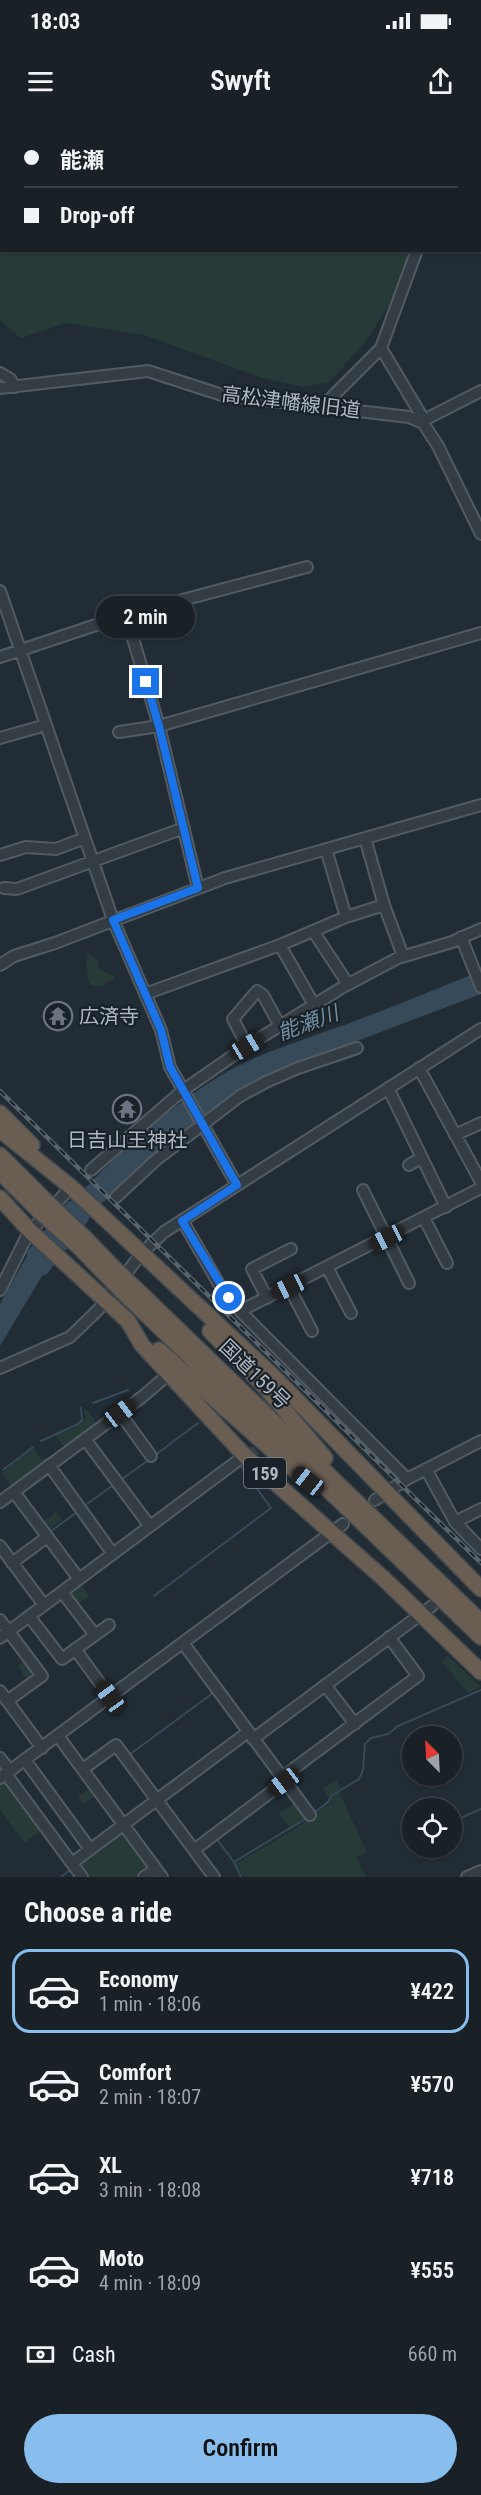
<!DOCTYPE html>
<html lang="en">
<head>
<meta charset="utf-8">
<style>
  body { margin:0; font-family:"Roboto Condensed","Noto Sans JP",sans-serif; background:#262e33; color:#f1f3f6; height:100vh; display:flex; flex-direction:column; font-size:22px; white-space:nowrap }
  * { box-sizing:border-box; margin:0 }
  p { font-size:20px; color:#9fa3a7 }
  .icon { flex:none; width:33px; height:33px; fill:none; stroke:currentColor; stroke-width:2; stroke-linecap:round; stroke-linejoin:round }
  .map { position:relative; height:1757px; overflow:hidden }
  .side { display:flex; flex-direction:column; background:#192127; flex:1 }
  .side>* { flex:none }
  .hud { position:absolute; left:0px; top:0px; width:482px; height:132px; box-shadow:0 2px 4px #0004,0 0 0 2px #373e44; display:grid; align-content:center; height:132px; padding:0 24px; background:#192127 }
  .needle { width:39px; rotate:336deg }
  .buttons { position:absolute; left:402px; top:1606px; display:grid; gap:12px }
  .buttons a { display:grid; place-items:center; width:60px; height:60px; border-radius:50%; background:#192127; box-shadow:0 2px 4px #0004,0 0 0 2px #373e44; font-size:30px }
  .end { position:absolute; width:27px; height:27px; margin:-14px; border:8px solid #1a73e8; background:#fff; box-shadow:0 0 0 3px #fff }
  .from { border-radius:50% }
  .bubble { position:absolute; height:42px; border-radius:21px; background:#192127; box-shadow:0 2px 4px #0004,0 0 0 2px #373e44; font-size:20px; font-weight:600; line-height:42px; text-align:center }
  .car { position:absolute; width:18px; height:36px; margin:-18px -9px; border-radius:8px; box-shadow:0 0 4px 2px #0007; background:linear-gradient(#222 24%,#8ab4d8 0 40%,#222 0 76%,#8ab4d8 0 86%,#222 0) }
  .hud b { display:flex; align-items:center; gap:21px; height:57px; font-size:22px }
  .hud b+b { border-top:2px solid #373e44 }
  .hud i { width:15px; height:15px; background:#f1f3f6 }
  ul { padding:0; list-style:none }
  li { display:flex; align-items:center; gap:18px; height:84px; margin:0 12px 9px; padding:0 12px; border:3px solid transparent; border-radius:18px }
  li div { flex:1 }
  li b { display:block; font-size:22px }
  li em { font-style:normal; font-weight:600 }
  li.active { border-color:#88beed }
  li>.icon { width:54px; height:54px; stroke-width:1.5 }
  h2 { padding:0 24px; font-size:27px; line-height:72px }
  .pay { display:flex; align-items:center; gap:15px; height:66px; padding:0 24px; font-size:22px }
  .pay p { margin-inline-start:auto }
  .button { display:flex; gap:12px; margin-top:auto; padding:12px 24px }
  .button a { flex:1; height:69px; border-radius:36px; background:#88beed; color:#111; font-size:24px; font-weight:600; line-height:69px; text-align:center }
  .status { display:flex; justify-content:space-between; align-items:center; height:42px; padding:0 30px; background:#192127; direction:ltr }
  .status svg { height:16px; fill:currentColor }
  header { display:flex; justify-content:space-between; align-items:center; height:78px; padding:0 24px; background:#192127; font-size:27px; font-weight:600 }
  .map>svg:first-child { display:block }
  .green { fill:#273a37 }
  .water { fill:#364a5a }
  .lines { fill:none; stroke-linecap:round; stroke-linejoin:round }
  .stream { stroke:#364a5a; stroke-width:2 }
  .minor-tunnel { stroke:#364149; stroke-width:10; stroke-dasharray:10 5; stroke-linecap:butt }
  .minor-casing { stroke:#525b62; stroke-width:14 }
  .major-casing { stroke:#3e464e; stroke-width:15 }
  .highway-casing { stroke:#3f484f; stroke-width:18 }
  .minor { stroke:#343d44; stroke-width:10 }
  .major { stroke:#525d64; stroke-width:12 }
  .highway { stroke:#6a5d52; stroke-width:15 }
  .rail-casing { stroke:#58646d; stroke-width:4.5 }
  .rail { stroke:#1a2229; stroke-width:2; stroke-dasharray:7; stroke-linecap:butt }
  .highway-bridge-casing { stroke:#3f484f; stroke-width:18; stroke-linecap:butt }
  .highway-bridge { stroke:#6a5d52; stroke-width:15 }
  .route { stroke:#1a73e8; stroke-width:8 }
  .labels { text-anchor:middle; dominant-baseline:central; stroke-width:4.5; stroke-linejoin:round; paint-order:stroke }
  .shield { fill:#1a2229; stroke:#828b93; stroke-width:1.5 }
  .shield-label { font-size:18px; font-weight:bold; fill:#aeb8c1 }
  .street-label { font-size:20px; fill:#aeb8c1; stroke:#1a2229 }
  .poi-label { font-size:20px; fill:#aeb8c1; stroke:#1a2229; text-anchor:start }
  .water-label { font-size:21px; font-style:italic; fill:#718ea3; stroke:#1a2229 }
</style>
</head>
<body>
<div class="status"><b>18:03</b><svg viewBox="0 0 49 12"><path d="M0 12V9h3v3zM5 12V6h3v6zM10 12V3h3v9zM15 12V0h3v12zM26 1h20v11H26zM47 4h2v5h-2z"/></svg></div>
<header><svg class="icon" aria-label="menu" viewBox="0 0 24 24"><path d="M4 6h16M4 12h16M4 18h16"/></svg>Swyft<svg class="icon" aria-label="share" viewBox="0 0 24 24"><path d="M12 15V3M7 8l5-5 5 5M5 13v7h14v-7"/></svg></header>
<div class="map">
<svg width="481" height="1757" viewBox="0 0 481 1757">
  <rect width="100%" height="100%" fill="#212c34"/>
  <path class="green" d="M0 0H425L427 1 2 2 1 92Z
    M0 124 2 130H412L402 164 387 188 366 221 329 262 304 267 262 258 144 215 66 203 21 218 0 200Z
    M88 833 98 841V848L115 857 111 861 105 862 103 866 91 865C87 859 85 840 88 833Z
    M86 1289 97 1304 65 1328 55 1315 76 1307 86 1297 83 1291Z
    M34 1328 45 1344 13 1368 2 1354 17 1340Z
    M56 1392 62 1400 49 1410 43 1402Z
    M81 1464 89 1476 77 1485 69 1475 70 1471Z
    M448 1536 481 1567 468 1573 442 1542Z
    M25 1540 35 1553 34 1557 28 1561 17 1546Z
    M5 1660 43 1709 24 1723 0 1690V1664Z
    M336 1660 341 1668 328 1677 323 1669Z
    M90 1668 96 1675 84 1684 78 1677Z
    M339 1672 367 1732 356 1737 366 1757H243L236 1743 290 1712 329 1684 332 1677Z
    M296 1682 306 1697 290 1708 279 1694Z
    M123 1711 149 1747 139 1757H86L77 1745Z"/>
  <path class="water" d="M481 851V874L273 953C203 988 146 1042 90 1095L88 1101 47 1154 42 1156 0 1226V1184L27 1136V1132L68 1082 75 1079C115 1035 181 976 234 948 264 932 295 923 327 911 379 893 430 871 481 851Z"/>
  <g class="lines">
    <path class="stream" d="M93 1283 128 1270
      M41 1321 78 1304 82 1300 81 1288
      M154 1336 198 1303
      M3 1350 33 1327
      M122 1359 150 1339
      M87 1384 112 1366
      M50 1412 77 1392
      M154 1476 271 1388 240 1345
      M129 1635 213 1573
      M314 1693 328 1682 331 1676 359 1659 363 1650 365 1624 371 1618 388 1614 398 1606 481 1570
      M452 1702 481 1689
      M216 1718 234 1742
      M61 1757 70 1750
      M241 1757 234 1742 307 1698"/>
    <path class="minor-tunnel" d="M248 1336 269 1320"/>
    <g class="minor-casing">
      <path id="minor" d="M463 2 464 0
        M381 228 424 300 423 303
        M0 253 10 259 15 267
        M0 268 148 251 222 275 409 297 423 303 438 326 481 414
        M324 285 381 228 417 130
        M424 300 481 271
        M0 471 113 800 161 910 170 947 237 1065
        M126 495 307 447
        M0 537 126 495 159 606 198 768
        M119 612 159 606 481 513
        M0 618 46 605
        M365 718 384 785 403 836
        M326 729 346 797
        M0 735 26 727 56 729 85 718
        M4 768 17 769 184 708
        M313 811 348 864
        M461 817 481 867
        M280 825 314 885
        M0 845 14 836 55 823 225 758 481 685
        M145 874 280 825 346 797 384 785
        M247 926 233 899 257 871 263 875 280 906
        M419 948 481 1062
        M388 968 446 1087
        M455 1015 481 1003
        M409 1045 421 1038
        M91 1050 182 971 247 926 343 867 398 838 452 822 481 809
        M363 1070 409 1163
        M116 1077 156 1040 240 976 266 962 298 948 357 928
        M424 1098 447 1143
        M182 1100 219 1164 240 1191 481 1068
        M327 1147 351 1193
        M289 1167 312 1211
        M0 1170 28 1114 71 1067
        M267 1178 252 1149 291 1129
        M240 1191 407 1359
        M0 1248 70 1217 98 1190 141 1134 164 1112 481 909
        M120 1293 151 1336
        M85 1319 149 1405
        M49 1345 113 1434
        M426 1349 455 1402 481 1429
        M14 1372 79 1459
        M375 1380 407 1359 481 1321
        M0 1382 142 1277 169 1254
        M455 1402 481 1389
        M0 1426 44 1485
        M12 1443 47 1417
        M29 1496 62 1539 95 1515 62 1472
        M0 1500 42 1556 7 1581
        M95 1515 109 1505
        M0 1518 240 1339 248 1336
        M183 1523 310 1695
        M75 1529 110 1577
        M325 1565 355 1604
        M0 1571 42 1628
        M58 1616 162 1757
        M253 1619 432 1486
        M0 1638 10 1651
        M25 1640 90 1729
        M83 1649 116 1625 214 1757
        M6 1654 82 1757
        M0 1658 343 1404
        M281 1658 418 1556 389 1517
        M194 1730 284 1662
        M72 1743 248 1612
        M144 1757 156 1749
        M467 1757 481 1751"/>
    </g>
    <g class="major-casing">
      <path id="major" d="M441 0 443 2
        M480 31 481 32"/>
    </g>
    <g class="highway-casing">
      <path id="highway" d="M0 993 32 1025
        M0 1010 71 1067 274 1257 481 1469
        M0 1035 48 1083
        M0 1052 40 1092
        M0 1078 30 1111 128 1201 142 1225 246 1337 383 1458 481 1552
        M86 1119 116 1150
        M79 1127 109 1158
        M134 1167 481 1502
        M126 1175 481 1517
        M210 1211 266 1268 325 1338
        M159 1230 305 1359"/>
    </g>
    <use href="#minor" class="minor"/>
    <use href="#major" class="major"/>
    <use href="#highway" class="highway"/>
    <g class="rail-casing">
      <path id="rail" d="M0 971 481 1443"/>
    </g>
    <use href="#rail" class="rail"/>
    <g class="highway-bridge-casing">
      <path id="highway-bridge" d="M48 1083 86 1119
        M40 1092 79 1127
        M116 1150 134 1167
        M109 1158 126 1175"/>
    </g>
    <use href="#highway-bridge" class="highway-bridge"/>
  </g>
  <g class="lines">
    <path class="route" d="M146 562 159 606 198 768 113 800 161 910 170 947 237 1065 182 1101 229 1178"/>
  </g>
  <defs>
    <g id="temple-ring" transform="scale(1.5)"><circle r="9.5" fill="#1a2229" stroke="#6b7280" stroke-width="1.5"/><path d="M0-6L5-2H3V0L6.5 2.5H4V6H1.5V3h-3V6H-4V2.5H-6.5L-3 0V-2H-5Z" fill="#6b7280"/></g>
  </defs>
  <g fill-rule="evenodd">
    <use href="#temple-ring" x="58" y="896"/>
    <use href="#temple-ring" x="127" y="989"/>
  </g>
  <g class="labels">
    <rect class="shield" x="244" y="1338" width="42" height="30" rx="4.5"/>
    <g class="shield-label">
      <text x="265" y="1353">159</text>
    </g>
    <g class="street-label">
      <text transform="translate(291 282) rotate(7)">高松津幡線旧道</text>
      <text transform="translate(255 1254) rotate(44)">国道159号</text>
    </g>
    <g class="poi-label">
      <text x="79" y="896">広済寺</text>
      <text x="127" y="1020" text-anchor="middle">日吉山王神社</text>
    </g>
    <g class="water-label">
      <text transform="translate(308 903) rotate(-20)">能瀬川</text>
    </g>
  </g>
</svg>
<div class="buttons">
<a><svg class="needle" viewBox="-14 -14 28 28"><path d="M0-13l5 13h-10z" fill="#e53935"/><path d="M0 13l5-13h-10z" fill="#9fa3a7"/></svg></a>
<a><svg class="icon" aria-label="locate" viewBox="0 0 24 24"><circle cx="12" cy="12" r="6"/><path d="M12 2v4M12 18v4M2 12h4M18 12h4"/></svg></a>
</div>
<i class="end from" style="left:229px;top:1178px"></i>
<i class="end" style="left:146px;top:562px"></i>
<div class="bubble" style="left:96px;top:476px;width:99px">2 min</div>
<i class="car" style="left:247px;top:926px;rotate:59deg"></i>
<i class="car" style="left:387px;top:1118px;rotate:243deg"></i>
<i class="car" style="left:289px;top:1167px;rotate:245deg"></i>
<i class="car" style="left:120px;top:1293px;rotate:53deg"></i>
<i class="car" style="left:308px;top:1361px;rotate:308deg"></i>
<i class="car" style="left:110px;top:1577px;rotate:324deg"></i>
<i class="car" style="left:284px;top:1662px;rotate:233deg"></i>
<div class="hud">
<b><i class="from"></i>能瀬</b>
<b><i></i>Drop-off</b>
</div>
</div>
<section class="side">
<h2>Choose a ride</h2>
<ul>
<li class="active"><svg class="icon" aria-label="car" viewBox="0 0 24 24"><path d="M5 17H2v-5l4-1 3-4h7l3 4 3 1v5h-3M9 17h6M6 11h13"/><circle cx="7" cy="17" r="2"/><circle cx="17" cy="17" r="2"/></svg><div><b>Economy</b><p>1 min · 18:06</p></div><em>¥422</em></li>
<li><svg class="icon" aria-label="car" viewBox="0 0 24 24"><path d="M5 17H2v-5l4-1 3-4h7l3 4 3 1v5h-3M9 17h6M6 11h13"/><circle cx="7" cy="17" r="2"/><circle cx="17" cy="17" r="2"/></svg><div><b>Comfort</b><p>2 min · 18:07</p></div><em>¥570</em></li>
<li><svg class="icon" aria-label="car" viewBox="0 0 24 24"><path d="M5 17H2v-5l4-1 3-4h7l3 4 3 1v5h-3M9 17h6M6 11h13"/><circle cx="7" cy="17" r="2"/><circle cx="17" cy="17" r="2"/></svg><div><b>XL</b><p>3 min · 18:08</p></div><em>¥718</em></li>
<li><svg class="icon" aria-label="car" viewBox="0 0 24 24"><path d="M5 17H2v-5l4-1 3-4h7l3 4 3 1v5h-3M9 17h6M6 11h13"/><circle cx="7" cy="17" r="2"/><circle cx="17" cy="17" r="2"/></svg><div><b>Moto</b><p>4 min · 18:09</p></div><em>¥555</em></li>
</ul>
<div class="pay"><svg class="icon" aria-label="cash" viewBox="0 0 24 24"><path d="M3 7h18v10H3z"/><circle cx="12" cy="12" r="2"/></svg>Cash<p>660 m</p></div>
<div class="button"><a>Confirm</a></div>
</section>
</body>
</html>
